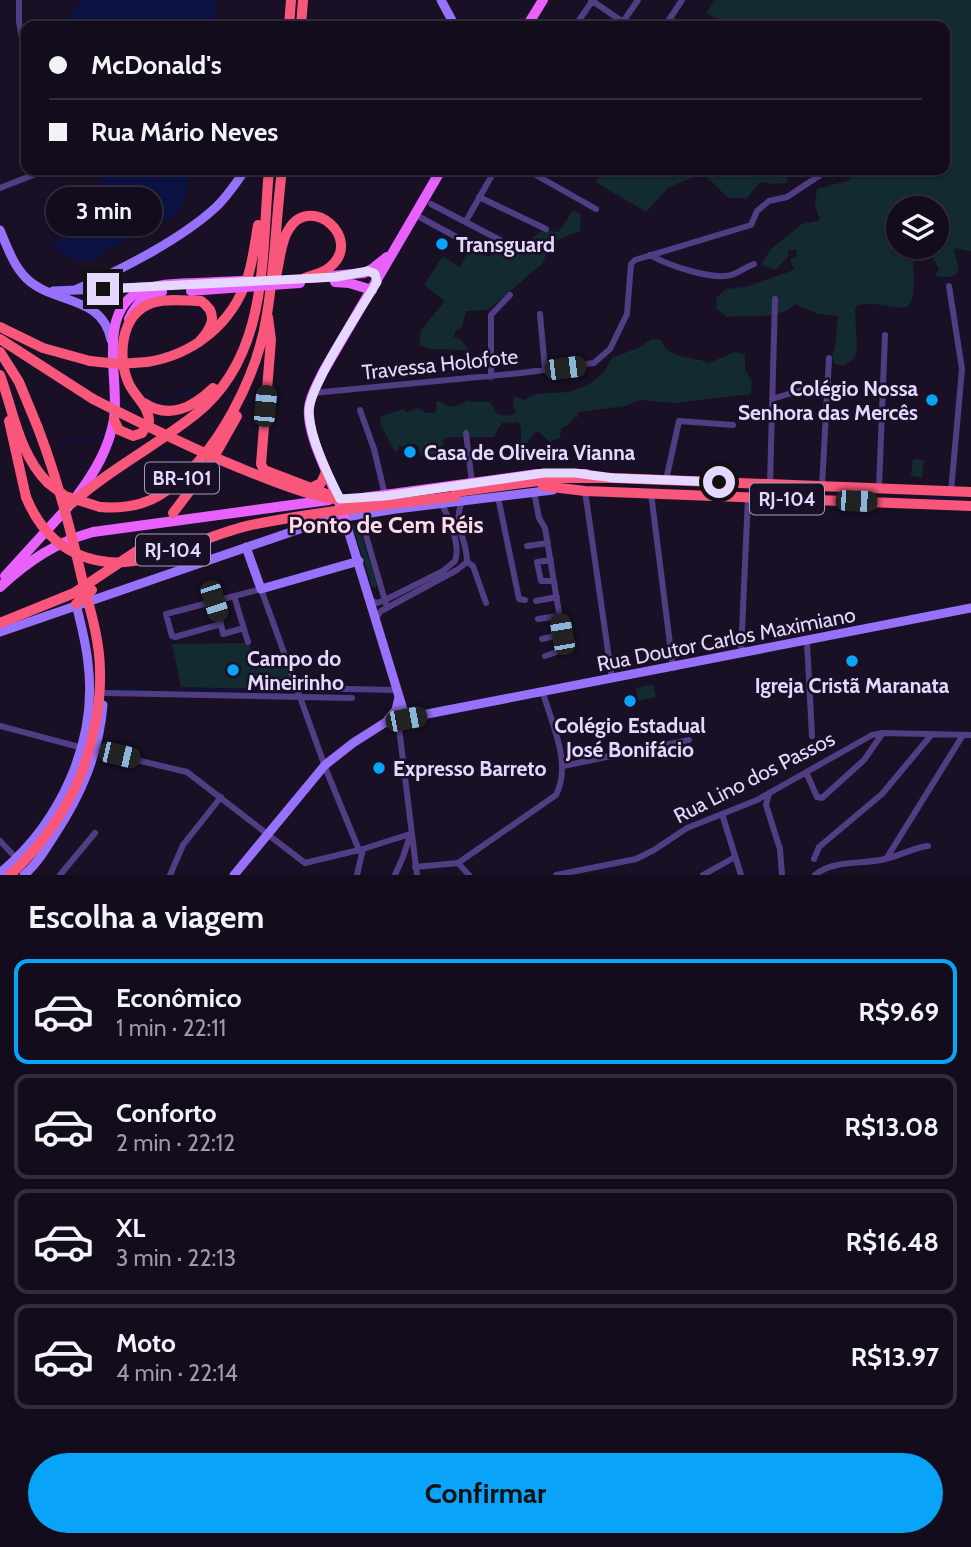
<!DOCTYPE html>
<html lang="pt">
<head>
<meta charset="utf-8">
<style>
  body { margin:0; font-family:Cabin,sans-serif; background:#1c1525; color:#f1f3f6; height:100vh; display:flex; flex-direction:column; font-size:26px; white-space:nowrap }
  * { box-sizing:border-box; margin:0 }
  p { font-size:23px; color:#9d9ba3 }
  .icon { flex:none; width:38px; height:38px; fill:none; stroke:currentColor; stroke-width:2; stroke-linecap:round; stroke-linejoin:round }
  .map { position:relative; height:875px; overflow:hidden }
  .sheet { display:flex; flex-direction:column; background:#130c1c; flex:1 }
  .sheet>* { flex:none }
  .top-card { position:absolute; left:21px; top:21px; width:929px; height:154px; border-radius:14px; box-shadow:0 2px 5px #0004,0 0 0 2px #322c3b; display:grid; align-content:center; height:154px; padding:0 28px; background:#130c1c }
  .controls { position:absolute; left:886px; top:196px; display:grid; gap:14px }
  .controls a { display:grid; place-items:center; width:63px; height:63px; border-radius:50%; background:#130c1c; box-shadow:0 2px 5px #0004,0 0 0 2px #322c3b; font-size:35px }
  .end { position:absolute; width:32px; height:32px; margin:-16px; border:9px solid #e5d7fe; background:#111; box-shadow:0 0 0 4px #111 }
  .from { border-radius:50% }
  .bubble { position:absolute; height:49px; border-radius:24px; background:#130c1c; box-shadow:0 2px 5px #0004,0 0 0 2px #322c3b; font-size:23px; font-weight:700; line-height:49px; text-align:center }
  .car { position:absolute; width:21px; height:42px; margin:-21px -10px; border-radius:9px; box-shadow:0 0 5px 2px #0007; background:linear-gradient(#222 24%,#8ab4d8 0 40%,#222 0 76%,#8ab4d8 0 86%,#222 0) }
  .top-card b { display:flex; align-items:center; gap:24px; height:66px; font-size:26px }
  .top-card b+b { border-top:2px solid #322c3b }
  .top-card i { width:18px; height:18px; background:#f1f3f6 }
  ul { padding:0; list-style:none }
  li { display:flex; align-items:center; gap:21px; height:105px; margin:0 14px 10px; padding:0 14px; border:4px solid #322c3b; border-radius:14px }
  li div { flex:1 }
  li b { display:block; font-size:26px }
  li em { font-style:normal; font-weight:700 }
  li.selected { border-color:#09a3f7 }
  li>.icon { width:63px; height:63px; stroke-width:1.5 }
  h2 { padding:0 28px; font-size:32px; line-height:84px }
  .cta { display:flex; gap:14px; margin-top:auto; padding:14px 28px }
  .cta a { flex:1; height:80px; border-radius:42px; background:#09a3f7; color:#111; font-size:28px; font-weight:700; line-height:80px; text-align:center }
  .map>svg:first-child { display:block }
  .green { fill:#132a30; fill-rule:evenodd }
  .water { fill:#0c1243 }
  .lines { fill:none; stroke-linecap:round; stroke-linejoin:round }
  .stream { stroke:#0c1243; stroke-width:2 }
  .street { stroke:#513d83; stroke-width:6 }
  .secondary { stroke:#9771fa; stroke-width:9 }
  .primary { stroke:#e761fa; stroke-width:10 }
  .highway { stroke:#f9567b; stroke-width:10 }
  .primary-bridge { stroke:#e761fa; stroke-width:10 }
  .highway-bridge { stroke:#f9567b; stroke-width:10 }
  .route { stroke:#e5d7fe; stroke-width:9 }
  .poi-dot { fill:#09a3f7; stroke:#191026; stroke-width:2.5 }
  .labels { text-anchor:middle; dominant-baseline:central; stroke-width:5; stroke-linejoin:round; paint-order:stroke }
  .shield { fill:#191026; stroke:#a89bbd; stroke-width:2 }
  .shield-label { font-size:19px; font-weight:bold; fill:#e5d7fe }
  .poi-label { font-size:21px; font-weight:bold; fill:#e5d7fe; stroke:#191026; text-anchor:start }
  .street-label { font-size:21px; fill:#e5d7fe; stroke:#191026 }
  .quarter-label { font-size:24px; font-weight:bold; fill:#fed9e7; stroke:#191026 }
</style>
</head>
<body>
<div class="map">
<svg width="971" height="875" viewBox="0 0 971 875">
  <rect width="100%" height="100%" fill="#191026"/>
  <path class="green" d="M712 0H971V251L954 248 959 271 951 277 935 276 939 269 933 258 921 256 913 263C918 333 898 298 858 305L855 309 857 349 855 358 843 366 834 364 832 355 835 349 838 316 818 314 795 304C779 321 749 314 727 317L716 308 717 297 726 289 745 287 794 270 790 260 796 257 797 250H788V257L775 270 761 265 770 250 802 224 820 220 815 206 817 189 850 180 848 170H945V26H732L706 13 714 2ZM898 208H936V247H898Z
    M604 170H727L736 172 745 170H798L787 176V183L772 184 760 182 747 198H728L709 179 699 175 669 187 646 212 595 182Z
    M573 210 581 215 580 231C561 238 549 242 543 263L488 310 466 311 462 327 456 330 454 337 461 340 469 350 430 349 419 345 421 330 445 301 424 285 443 256 460 267 470 248 481 255 490 256 506 245 526 243 543 230 559 232Z
    M652 339 661 340C670 361 691 355 709 363L735 352 745 354V370L752 381 751 394 674 403 640 400 625 406 578 412V417H574L568 425 561 428 560 438 550 442 538 431 534 433 527 443H521V427L518 422 502 423 493 437H449L443 440 444 451 433 456 420 455 419 448 415 444 406 447 399 446 398 451H394L380 423 381 416 404 409 406 412 418 408 427 413H435L437 410 436 402 439 401C451 410 457 407 467 400 475 404 483 400 490 402L497 414 512 416 516 411 513 406 514 396 524 400 536 394 568 392 588 385 602 374 612 358 638 348Z
    M913 459 924 460 922 478 911 476Z
    M358 524 377 585 375 588 372 586 352 525Z
    M249 643 255 664H285L290 679 271 689 181 687 172 644Z
    M653 684 656 697 638 701 636 688Z"/>
  <path class="water" d="M82 0H217L214 26H63L73 22 69 17Z
    M103 170H190C187 187 186 204 174 217L104 251C93 269 67 260 54 248L55 243C73 223 103 199 103 170Z"/>
  <g class="lines">
    <path class="stream" d="M159 404 179 394 194 392
      M62 443 102 436
      M160 448 177 463
      M702 488 718 489
      M904 496H908
      M924 496 957 498
      M110 689H143
      M181 689 294 692
      M300 692 393 694"/>
    <path class="street" d="M19 0V22L26 60
      M591 0 629 26
      M575 26 593 0
      M620 26 638 0
      M665 26 682 0
      M527 170 596 209
      M0 188 46 170
      M479 197 546 229
      M431 204 500 240
      M414 214 473 246
      M466 221 495 170
      M650 255C667 265 715 282 734 274 741 271 746 267 754 264
      M949 286 962 369 951 491
      M540 314 545 370
      M491 377V315L510 295
      M313 393 521 373 594 363 610 349 627 314 631 264 635 260 751 225 757 211 769 201 787 197 828 170
      M772 399 828 382
      M360 410 374 449 385 495
      M466 433 472 483
      M666 480 679 421 733 425
      M770 484 775 299
      M822 486 829 358
      M879 488 885 335
      M585 491 612 679
      M534 492 539 518 545 528 565 649 545 656
      M651 493 673 668
      M498 497 519 599 525 600
      M360 515 386 604
      M527 546 548 543
      M551 560 537 562 541 581H554
      M467 562 473 566 486 603
      M234 596 248 642
      M370 600 377 603 385 600 443 571 455 561C461 545 449 519 442 504
      M214 601 221 624 175 637 172 636 166 614 261 589 327 772 359 850
      M536 601 557 597
      M376 618 381 611 457 570 467 562C467 537 452 527 462 501
      M538 619 559 616
      M221 624 223 634 244 628
      M542 639 563 634
      M807 642 812 736
      M741 653 748 497
      M298 688 397 690
      M104 693 352 698
      M398 720 417 875
      M0 726 83 748
      M94 750 187 772 305 863 363 849 410 834
      M563 766 689 740
      M806 772 817 797 822 798 864 760 882 734
      M769 793 766 805 780 849 782 875
      M722 814 741 875
      M0 841 17 859
      M814 859 819 847 882 794 932 734
      M886 859 963 735
      M458 863 469 875
      M415 867 458 863 556 795C572 764 552 724 543 693
      M60 875 95 833
      M170 875 183 845 221 797
      M357 875 363 849
      M395 875 403 857 410 836
      M556 875 636 859 654 850 687 828 757 800 872 735 883 733 971 735
      M703 875 735 857
      M815 875C834 859 863 865 885 859 900 856 912 848 928 846"/>
    <path class="secondary" d="M441 0 455 26
      M0 230C7 246 13 265 26 278 53 305 102 294 111 340
      M75 290C119 271 180 240 215 208 227 197 236 183 245 170
      M53 291 147 287
      M344 517 406 719
      M246 547 261 589 359 561
      M0 632 326 520 396 509 553 490
      M386 722 971 608
      M0 873C60 823 98 742 88 663 86 643 81 624 76 604
      M24 875C37 864 45 850 54 836 81 795 99 754 103 705
      M234 875 325 765 353 743 386 722 396 710 399 697"/>
    <path class="primary" d="M527 26 543 0
      M310 278 364 273 372 269 387 257
      M335 282 349 283 372 290
      M191 291 216 289
      M129 319C136 304 145 295 162 292
      M77 496C95 472 109 448 114 419 120 382 97 316 137 293 159 281 192 284 216 282
      M362 498 537 474H586
      M344 517C336 486 306 439 309 408 310 395 318 383 323 372L441 170
      M5 576 68 507
      M0 587C28 561 56 542 93 532L329 500"/>
    <path class="highway" d="M289 26 291 0
      M301 26 303 0
      M276 276C280 262 280 242 289 229 311 193 364 239 330 267 323 273 313 275 305 278
      M268 317 271 340 261 464 264 470 337 498
      M0 327 43 348 90 361
      M0 339 93 399
      M0 352 19 382 38 428
      M147 362C193 355 232 324 247 279 253 262 255 242 258 225
      M0 375C14 413 19 454 48 483
      M144 403C170 420 193 407 213 388
      M114 420 119 430 133 436 142 433 149 422C149 406 136 398 129 384 117 358 120 314 152 303 166 298 186 301 201 301 220 314 211 329 199 342
      M9 421 26 497
      M543 486 585 491 971 506
      M313 487 321 483 326 472
      M456 492 561 478H614L971 492
      M71 504C110 469 156 446 197 413 270 354 261 254 269 170
      M100 507C124 509 147 505 166 491 218 455 258 375 267 314 275 266 276 217 282 170
      M173 513 210 464 237 416
      M76 604 92 590
      M0 623 74 593 140 549
      M10 875C41 846 66 811 82 772"/>
    <path class="primary-bridge" d="M216 282 242 281
      M216 289 300 283"/>
    <path class="highway-bridge" d="M90 361 119 364 147 362
      M93 399C142 424 190 448 240 468 282 485 325 504 371 501
      M38 428C57 478 71 530 83 583 91 612 100 642 100 672 101 707 93 740 82 772
      M48 483 65 496 100 507
      M26 497C41 534 68 558 108 562 151 567 208 534 251 525 319 511 388 505 456 496"/>
  </g>
  <g class="lines">
    <path class="route" d="M103 289 336 277 368 271 375 274 377 282C362 307 308 388 309 412 310 439 328 475 340 499L385 496 544 473H575L614 478 719 482"/>
  </g>
  <g class="poi-dot">
    <circle cx="442" cy="244" r="7"/>
    <circle cx="932" cy="400" r="7"/>
    <circle cx="410" cy="452" r="7"/>
    <circle cx="852" cy="661" r="7"/>
    <circle cx="233" cy="670" r="7"/>
    <circle cx="630" cy="701" r="7"/>
    <circle cx="379" cy="768" r="7"/>
  </g>
  <g class="labels">
    <g class="shield">
      <rect x="145" y="462.5" width="74" height="31" rx="5"/>
      <rect x="750" y="483.5" width="74" height="31" rx="5"/>
      <rect x="136" y="534.5" width="74" height="31" rx="5"/>
    </g>
    <g class="shield-label">
      <text x="182" y="478">BR-101</text>
      <text x="787" y="499">RJ-104</text>
      <text x="173" y="550">RJ-104</text>
    </g>
    <g class="poi-label">
      <text x="456" y="244">Transguard</text>
      <text x="918" y="388" text-anchor="end">Colégio Nossa<tspan x="918" dy="24">Senhora das Mercês</tspan></text>
      <text x="424" y="452">Casa de Oliveira Vianna</text>
      <text x="247" y="658">Campo do<tspan x="247" dy="24">Mineirinho</tspan></text>
      <text x="852" y="685" text-anchor="middle">Igreja Cristã Maranata</text>
      <text x="630" y="725" text-anchor="middle">Colégio Estadual<tspan x="630" dy="24">José Bonifácio</tspan></text>
      <text x="393" y="768">Expresso Barreto</text>
    </g>
    <g class="street-label">
      <text transform="translate(440 364) rotate(-6)">Travessa Holofote</text>
      <text transform="translate(726 639) rotate(-11)">Rua Doutor Carlos Maximiano</text>
      <text transform="translate(754 777) rotate(-27)">Rua Lino dos Passos</text>
    </g>
    <g class="quarter-label">
      <text x="386" y="524">Ponto de Cem Réis</text>
    </g>
  </g>
</svg>
<div class="controls">
<a><svg class="icon" aria-label="layers" viewBox="0 0 24 24"><path d="M12 4l9 5-9 5-9-5zM3 14l9 5 9-5"/></svg></a>
</div>
<i class="end from" style="left:719px;top:482px"></i>
<i class="end" style="left:103px;top:289px"></i>
<div class="bubble" style="left:46px;top:187px;width:116px">3 min</div>
<i class="car" style="left:565px;top:368px;rotate:83deg"></i>
<i class="car" style="left:265px;top:406px;rotate:5deg"></i>
<i class="car" style="left:856px;top:501px;rotate:92deg"></i>
<i class="car" style="left:214px;top:601px;rotate:162deg"></i>
<i class="car" style="left:562px;top:634px;rotate:350deg"></i>
<i class="car" style="left:406px;top:719px;rotate:79deg"></i>
<i class="car" style="left:119px;top:755px;rotate:103deg"></i>
<div class="top-card">
<b><i class="from"></i>McDonald's</b>
<b><i></i>Rua Mário Neves</b>
</div>
</div>
<section class="sheet">
<h2>Escolha a viagem</h2>
<ul>
<li class="selected"><svg class="icon" aria-label="car" viewBox="0 0 24 24"><path d="M5 17H2v-5l4-1 3-4h7l3 4 3 1v5h-3M9 17h6M6 11h13"/><circle cx="7" cy="17" r="2"/><circle cx="17" cy="17" r="2"/></svg><div><b>Econômico</b><p>1 min · 22:11</p></div><em>R$9.69</em></li>
<li><svg class="icon" aria-label="car" viewBox="0 0 24 24"><path d="M5 17H2v-5l4-1 3-4h7l3 4 3 1v5h-3M9 17h6M6 11h13"/><circle cx="7" cy="17" r="2"/><circle cx="17" cy="17" r="2"/></svg><div><b>Conforto</b><p>2 min · 22:12</p></div><em>R$13.08</em></li>
<li><svg class="icon" aria-label="car" viewBox="0 0 24 24"><path d="M5 17H2v-5l4-1 3-4h7l3 4 3 1v5h-3M9 17h6M6 11h13"/><circle cx="7" cy="17" r="2"/><circle cx="17" cy="17" r="2"/></svg><div><b>XL</b><p>3 min · 22:13</p></div><em>R$16.48</em></li>
<li><svg class="icon" aria-label="car" viewBox="0 0 24 24"><path d="M5 17H2v-5l4-1 3-4h7l3 4 3 1v5h-3M9 17h6M6 11h13"/><circle cx="7" cy="17" r="2"/><circle cx="17" cy="17" r="2"/></svg><div><b>Moto</b><p>4 min · 22:14</p></div><em>R$13.97</em></li>
</ul>
<div class="cta"><a>Confirmar</a></div>
</section>
</body>
</html>
